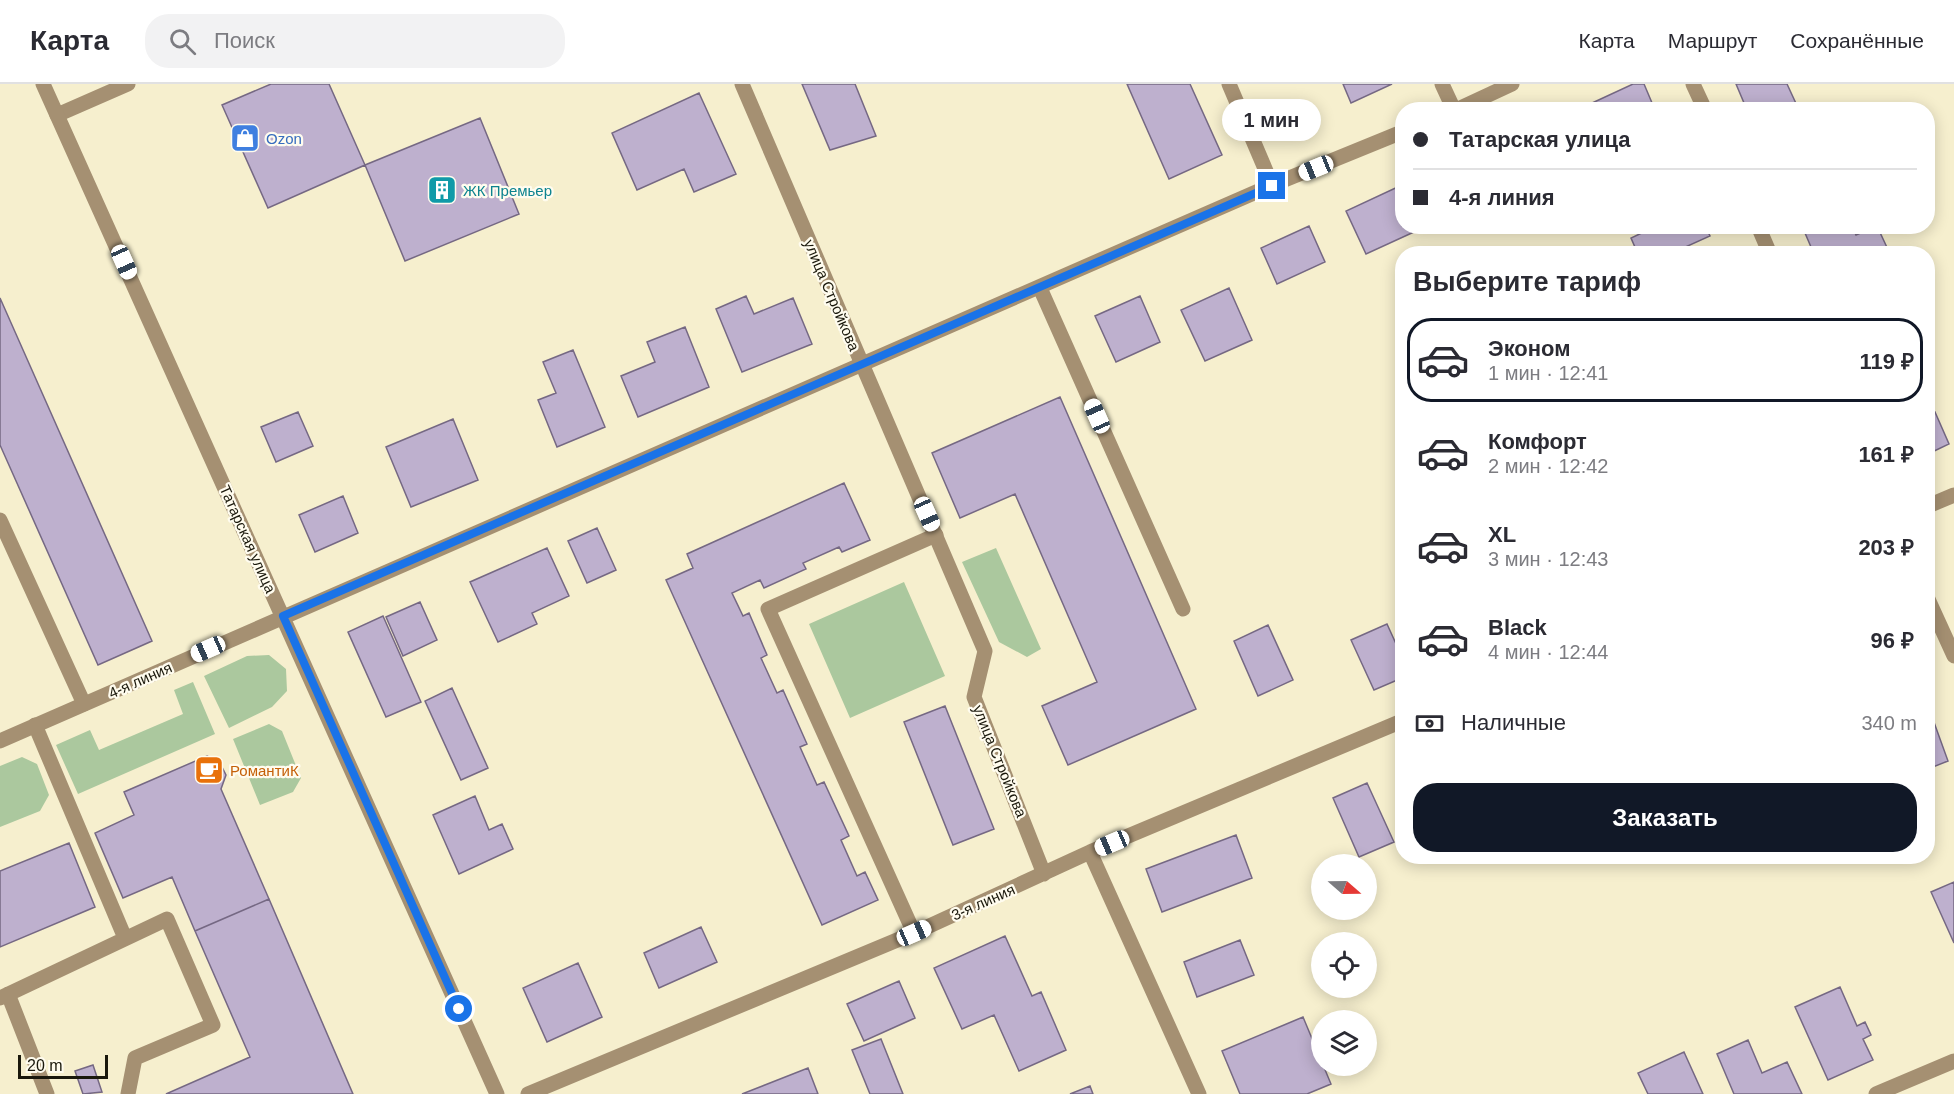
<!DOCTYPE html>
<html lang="ru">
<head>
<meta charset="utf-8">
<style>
  body { margin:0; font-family:Arial,sans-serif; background:#f2f2f3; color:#2b2b33; height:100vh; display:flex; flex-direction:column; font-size:22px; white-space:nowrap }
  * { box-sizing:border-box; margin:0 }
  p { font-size:20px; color:#7c7c81 }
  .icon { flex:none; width:33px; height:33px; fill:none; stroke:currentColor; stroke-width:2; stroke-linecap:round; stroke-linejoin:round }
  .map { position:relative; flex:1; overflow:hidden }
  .side { position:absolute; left:1395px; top:162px; width:540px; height:618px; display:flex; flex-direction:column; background:#fff; border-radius:24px; box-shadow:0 3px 15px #0003 }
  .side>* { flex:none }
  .top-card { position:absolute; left:1395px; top:18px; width:540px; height:132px; border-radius:24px; box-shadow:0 3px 15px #0003; display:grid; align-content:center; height:132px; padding:0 18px; background:#fff }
  .needle { width:39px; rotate:110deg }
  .tools { position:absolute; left:1311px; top:770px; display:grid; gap:12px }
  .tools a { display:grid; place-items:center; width:66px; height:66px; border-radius:50%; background:#fff; box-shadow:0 3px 15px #0003; font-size:30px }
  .scale { position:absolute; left:18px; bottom:15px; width:90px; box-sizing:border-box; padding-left:6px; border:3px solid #1a180c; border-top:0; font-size:16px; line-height:21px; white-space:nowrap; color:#1a180c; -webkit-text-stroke:4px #fffcef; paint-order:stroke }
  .end { position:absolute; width:27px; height:27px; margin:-14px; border:8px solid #1a73e8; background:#fff; box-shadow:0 0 0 3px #fff }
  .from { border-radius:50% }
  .bubble { position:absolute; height:42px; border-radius:21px; background:#fff; box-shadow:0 3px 15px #0003; font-size:20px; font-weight:700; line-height:42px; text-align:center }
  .car { position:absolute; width:18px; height:36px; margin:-18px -9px; border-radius:8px; box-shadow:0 0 4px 2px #0007; background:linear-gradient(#fff 24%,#345 0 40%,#fff 0 76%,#345 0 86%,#fff 0) }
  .top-card b { display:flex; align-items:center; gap:21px; height:57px; font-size:22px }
  .top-card b+b { border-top:2px solid #e1e1e2 }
  .top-card i { width:15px; height:15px; background:#2b2b33 }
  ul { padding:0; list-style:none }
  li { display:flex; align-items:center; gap:18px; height:84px; margin:0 12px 9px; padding:0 6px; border:3px solid transparent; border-radius:24px }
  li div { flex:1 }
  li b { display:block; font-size:22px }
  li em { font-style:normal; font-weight:700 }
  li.selected { border-color:#111827 }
  li>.icon { width:54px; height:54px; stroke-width:1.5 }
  h2 { padding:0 18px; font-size:27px; line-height:72px }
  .pay { display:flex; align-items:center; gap:15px; height:66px; padding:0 18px; font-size:22px }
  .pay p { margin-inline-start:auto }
  .cta { display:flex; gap:12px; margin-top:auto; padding:12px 18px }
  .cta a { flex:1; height:69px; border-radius:24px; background:#111827; color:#fff; font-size:24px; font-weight:700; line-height:69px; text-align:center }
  header { display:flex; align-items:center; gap:36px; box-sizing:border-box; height:84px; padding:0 30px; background:#fff; border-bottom:2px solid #e1e1e2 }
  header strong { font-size:28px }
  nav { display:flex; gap:33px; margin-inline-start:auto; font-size:21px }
  .search { width:420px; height:54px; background:#f2f2f3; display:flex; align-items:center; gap:15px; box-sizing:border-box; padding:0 21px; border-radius:24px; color:#7c7c81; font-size:22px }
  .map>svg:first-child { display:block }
  .green { fill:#abc89e }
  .building { fill:#beb0ce; stroke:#756883; stroke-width:1.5 }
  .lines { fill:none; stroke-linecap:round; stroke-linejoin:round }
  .service { stroke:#a59072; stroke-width:15 }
  .minor { stroke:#a59072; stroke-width:15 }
  .tertiary { stroke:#a59072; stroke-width:15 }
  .route { stroke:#1a73e8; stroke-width:8 }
  .labels { text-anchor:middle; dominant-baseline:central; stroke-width:4.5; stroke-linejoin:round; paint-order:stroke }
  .shop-label { font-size:15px; fill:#366cbe; stroke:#fffcef; text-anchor:start }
  .culture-label { font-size:15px; fill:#0d838f; stroke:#fffcef; text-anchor:start }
  .street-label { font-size:15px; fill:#1a180c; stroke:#fffcef }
  .food-label { font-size:15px; fill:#c56008; stroke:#fffcef; text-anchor:start }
</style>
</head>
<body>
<header>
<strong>Карта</strong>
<div class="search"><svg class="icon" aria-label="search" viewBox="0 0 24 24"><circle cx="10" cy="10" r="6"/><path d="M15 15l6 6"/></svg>Поиск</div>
<nav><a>Карта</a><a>Маршрут</a><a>Сохранённые</a></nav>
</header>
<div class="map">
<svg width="1954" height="1010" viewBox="0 0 1954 1010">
  <rect width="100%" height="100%" fill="#f6efce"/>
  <path class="green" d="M996 464 1041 565 1027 573 999 558 962 478Z
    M904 498 945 592 850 634 809 540Z
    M269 571 286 585 287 607 272 623 229 644 204 592 247 572Z
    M193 598 215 650 78 710 56 661 90 646 99 666 183 630 174 606Z
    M269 640 282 647 301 694 293 708 260 721 233 655Z
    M22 673 37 680 49 711 40 727 0 743V682Z"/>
  <path class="building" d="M271 0H329L365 81 268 124 222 21Z
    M802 0H855L876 52 830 66Z
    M1127 0H1190L1222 71 1169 95Z
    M1343 0H1392L1351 19Z
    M1633 0H1644L1655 26H1577Z
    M1736 0H1787L1799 26H1747Z
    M699 9 736 90 694 108 684 85 637 106 612 49Z
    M480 34 519 130 405 177 365 81Z
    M1402 101V142H1427L1366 170 1346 127Z
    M1309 142 1325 178 1277 200 1261 164Z
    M1649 142H1705L1710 152 1670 170H1638L1631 154 1650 145Z
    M1802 142H1852L1856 151 1877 142 1890 170H1814Z
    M1229 204 1252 256 1205 277 1181 226Z
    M746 212 754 230 793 214 812 260 742 288 716 225Z
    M1140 212 1160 258 1116 278 1095 232Z
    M0 214 152 557 98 581 0 361Z
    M685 243 709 303 638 333 621 292 655 278 647 258Z
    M573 266 605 343 557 363 538 316 556 309 543 278Z
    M1060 313 1196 625 1068 681 1042 622 1097 598 1015 410 960 434 932 369Z
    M298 328 313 362 276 378 261 343Z
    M1935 328 1949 360 1928 370V331Z
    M453 335 478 396 411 423 386 363Z
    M844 399 870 456 842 468 839 463 803 479 806 485 764 504 760 496 732 509 743 532 749 529 767 571 761 574 777 609 783 606 807 660 800 663 817 701 824 698 849 752 841 756 857 792 865 788 878 816 822 841 666 496 693 484 687 470Z
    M343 412 358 449 315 468 299 431Z
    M597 444 616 486 587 499 568 457Z
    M547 464 569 512 532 529 537 540 498 558 470 498Z
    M420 518 437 556 403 572 386 533Z
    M383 532 421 618 386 633 348 548Z
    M1387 540 1402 573V594L1374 606 1351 556Z
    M1268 541 1293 596 1258 612 1234 557Z
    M452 604 488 684 461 696 425 617Z
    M945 622 994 745 953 761 904 638Z
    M1931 630 1948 677 1928 685V632Z
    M207 672 220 679 226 691 221 705 269 815 195 847 172 793 123 814 95 749 134 731 124 708Z
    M1367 699 1394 758 1359 773 1333 714Z
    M475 712 489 746 502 740 513 765 459 790 433 731Z
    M1236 751 1252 794 1162 828 1146 785Z
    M69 759 95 823 0 863V787Z
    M1954 798V859L1931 808Z
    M269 815 353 1010H166L250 973 195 847Z
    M701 843 717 878 659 904 644 869Z
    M1005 852 1032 912 1041 908 1066 966 1019 987 994 931 962 945 934 884Z
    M1240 856 1254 891 1197 913 1184 878Z
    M578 879 602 933 547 958 523 904Z
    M899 897 915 934 864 957 847 920Z
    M1840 903 1857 942 1865 938 1871 951 1863 955 1873 976 1828 996 1795 923Z
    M1303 933 1331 1000 1307 1010H1240L1222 967Z
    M881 955 903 1010H870L852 966Z
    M1748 956 1762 989 1787 978 1802 1010H1734L1717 970Z
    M1684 968 1703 1010H1648L1638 989Z
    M93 981 102 1008 83 1010 75 987Z
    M808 984 818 1010H742Z
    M1090 1002 1093 1010H1070Z"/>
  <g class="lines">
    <path class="service" d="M1229 0 1272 101
      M1442 0 1454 26
      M57 31 128 0
      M1040 204 1183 525
      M0 436 84 620
      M35 641 125 854
      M914 849 768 525 936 451
      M8 910 47 1010
      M0 914 167 835 213 941 135 974 128 1010"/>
    <path class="minor" d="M742 0 985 567 974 613 1044 790
      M1928 422 1954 411
      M1090 768 1199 1010
      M528 1010 914 849 1090 768 1402 637
      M1876 1010 1954 977"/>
    <path class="tertiary" d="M43 0 497 1010
      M1693 0 1705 26
      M1456 26 1512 0
      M1758 142 1770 170
      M1928 515 1954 572
      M0 657 1272 101 1402 48"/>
  </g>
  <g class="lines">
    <path class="route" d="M459 925 283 532 1272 102"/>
  </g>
  <defs>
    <g id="shop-square" transform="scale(1.5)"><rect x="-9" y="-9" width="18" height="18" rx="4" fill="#3f7fe0" stroke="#fffcef"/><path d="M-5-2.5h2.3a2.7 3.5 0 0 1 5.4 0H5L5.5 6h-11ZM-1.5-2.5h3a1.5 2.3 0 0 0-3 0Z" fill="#fff"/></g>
    <g id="building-square" transform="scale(1.5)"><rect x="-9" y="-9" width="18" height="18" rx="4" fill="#0f9aa8" stroke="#fffcef"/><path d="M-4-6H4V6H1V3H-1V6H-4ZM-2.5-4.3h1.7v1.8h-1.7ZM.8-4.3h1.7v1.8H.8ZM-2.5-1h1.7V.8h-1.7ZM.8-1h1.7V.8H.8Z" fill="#fff"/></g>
    <g id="cafe-square" transform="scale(1.5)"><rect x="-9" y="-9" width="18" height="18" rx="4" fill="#e8710a" stroke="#fffcef"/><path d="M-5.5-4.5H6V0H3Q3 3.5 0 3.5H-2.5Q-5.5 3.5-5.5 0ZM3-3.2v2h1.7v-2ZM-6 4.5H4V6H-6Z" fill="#fff"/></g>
  </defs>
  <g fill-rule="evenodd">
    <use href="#shop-square" x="245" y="54"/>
    <use href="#building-square" x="442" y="106"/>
    <use href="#cafe-square" x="209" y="686"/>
  </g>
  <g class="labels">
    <g class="shop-label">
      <text x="266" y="54">Ozon</text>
    </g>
    <g class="culture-label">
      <text x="463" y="106">ЖК Премьер</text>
    </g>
    <g class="street-label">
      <text transform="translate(832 211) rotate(67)">улица Стройкова</text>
      <text transform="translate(248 455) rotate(66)">Татарская улица</text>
      <text transform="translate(140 596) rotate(-24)">4-я линия</text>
      <text transform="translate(1000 677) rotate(68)">улица Стройкова</text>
      <text transform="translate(983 818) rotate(-24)">3-я линия</text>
    </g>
    <g class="food-label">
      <text x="230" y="686">РомантиК</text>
    </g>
  </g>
</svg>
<div class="tools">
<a><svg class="needle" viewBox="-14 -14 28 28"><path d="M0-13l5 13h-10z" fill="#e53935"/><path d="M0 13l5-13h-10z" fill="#7c7c81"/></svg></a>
<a><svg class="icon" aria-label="locate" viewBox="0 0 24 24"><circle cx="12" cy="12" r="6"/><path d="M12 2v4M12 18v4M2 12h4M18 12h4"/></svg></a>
<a><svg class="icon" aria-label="layers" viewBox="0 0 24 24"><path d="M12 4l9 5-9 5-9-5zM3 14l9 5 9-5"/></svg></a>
</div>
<div class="scale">20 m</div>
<i class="end from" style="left:459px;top:925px"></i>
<i class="end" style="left:1272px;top:102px"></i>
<div class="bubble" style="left:1222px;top:15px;width:99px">1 мин</div>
<i class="car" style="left:1316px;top:84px;rotate:248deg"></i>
<i class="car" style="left:124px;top:178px;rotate:156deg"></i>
<i class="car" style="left:1097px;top:332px;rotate:336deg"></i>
<i class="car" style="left:927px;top:430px;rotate:156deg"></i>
<i class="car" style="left:208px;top:565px;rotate:246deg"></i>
<i class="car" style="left:1112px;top:759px;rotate:247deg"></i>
<i class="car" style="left:914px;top:849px;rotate:66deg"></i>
<div class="top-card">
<b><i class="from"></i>Татарская улица</b>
<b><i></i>4-я линия</b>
</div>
<section class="side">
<h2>Выберите тариф</h2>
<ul>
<li class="selected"><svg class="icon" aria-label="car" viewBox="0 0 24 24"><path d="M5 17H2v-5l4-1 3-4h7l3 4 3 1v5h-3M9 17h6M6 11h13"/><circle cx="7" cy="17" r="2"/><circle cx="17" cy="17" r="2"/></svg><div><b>Эконом</b><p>1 мин · 12:41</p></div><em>119 ₽</em></li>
<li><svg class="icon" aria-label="car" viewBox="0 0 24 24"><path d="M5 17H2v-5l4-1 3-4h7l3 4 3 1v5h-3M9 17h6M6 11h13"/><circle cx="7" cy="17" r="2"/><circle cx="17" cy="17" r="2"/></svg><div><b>Комфорт</b><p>2 мин · 12:42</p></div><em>161 ₽</em></li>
<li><svg class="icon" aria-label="car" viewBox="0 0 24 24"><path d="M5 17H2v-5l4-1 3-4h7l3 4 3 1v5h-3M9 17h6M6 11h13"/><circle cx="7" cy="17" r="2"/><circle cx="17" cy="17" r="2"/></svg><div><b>XL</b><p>3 мин · 12:43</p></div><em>203 ₽</em></li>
<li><svg class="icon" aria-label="car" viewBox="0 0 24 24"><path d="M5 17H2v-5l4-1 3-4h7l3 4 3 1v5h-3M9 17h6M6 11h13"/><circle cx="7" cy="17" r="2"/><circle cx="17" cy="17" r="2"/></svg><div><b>Black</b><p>4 мин · 12:44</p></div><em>96 ₽</em></li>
</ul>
<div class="pay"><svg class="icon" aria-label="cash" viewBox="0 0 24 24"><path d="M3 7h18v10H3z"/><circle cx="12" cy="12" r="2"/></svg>Наличные<p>340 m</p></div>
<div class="cta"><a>Заказать</a></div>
</section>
</div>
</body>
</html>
